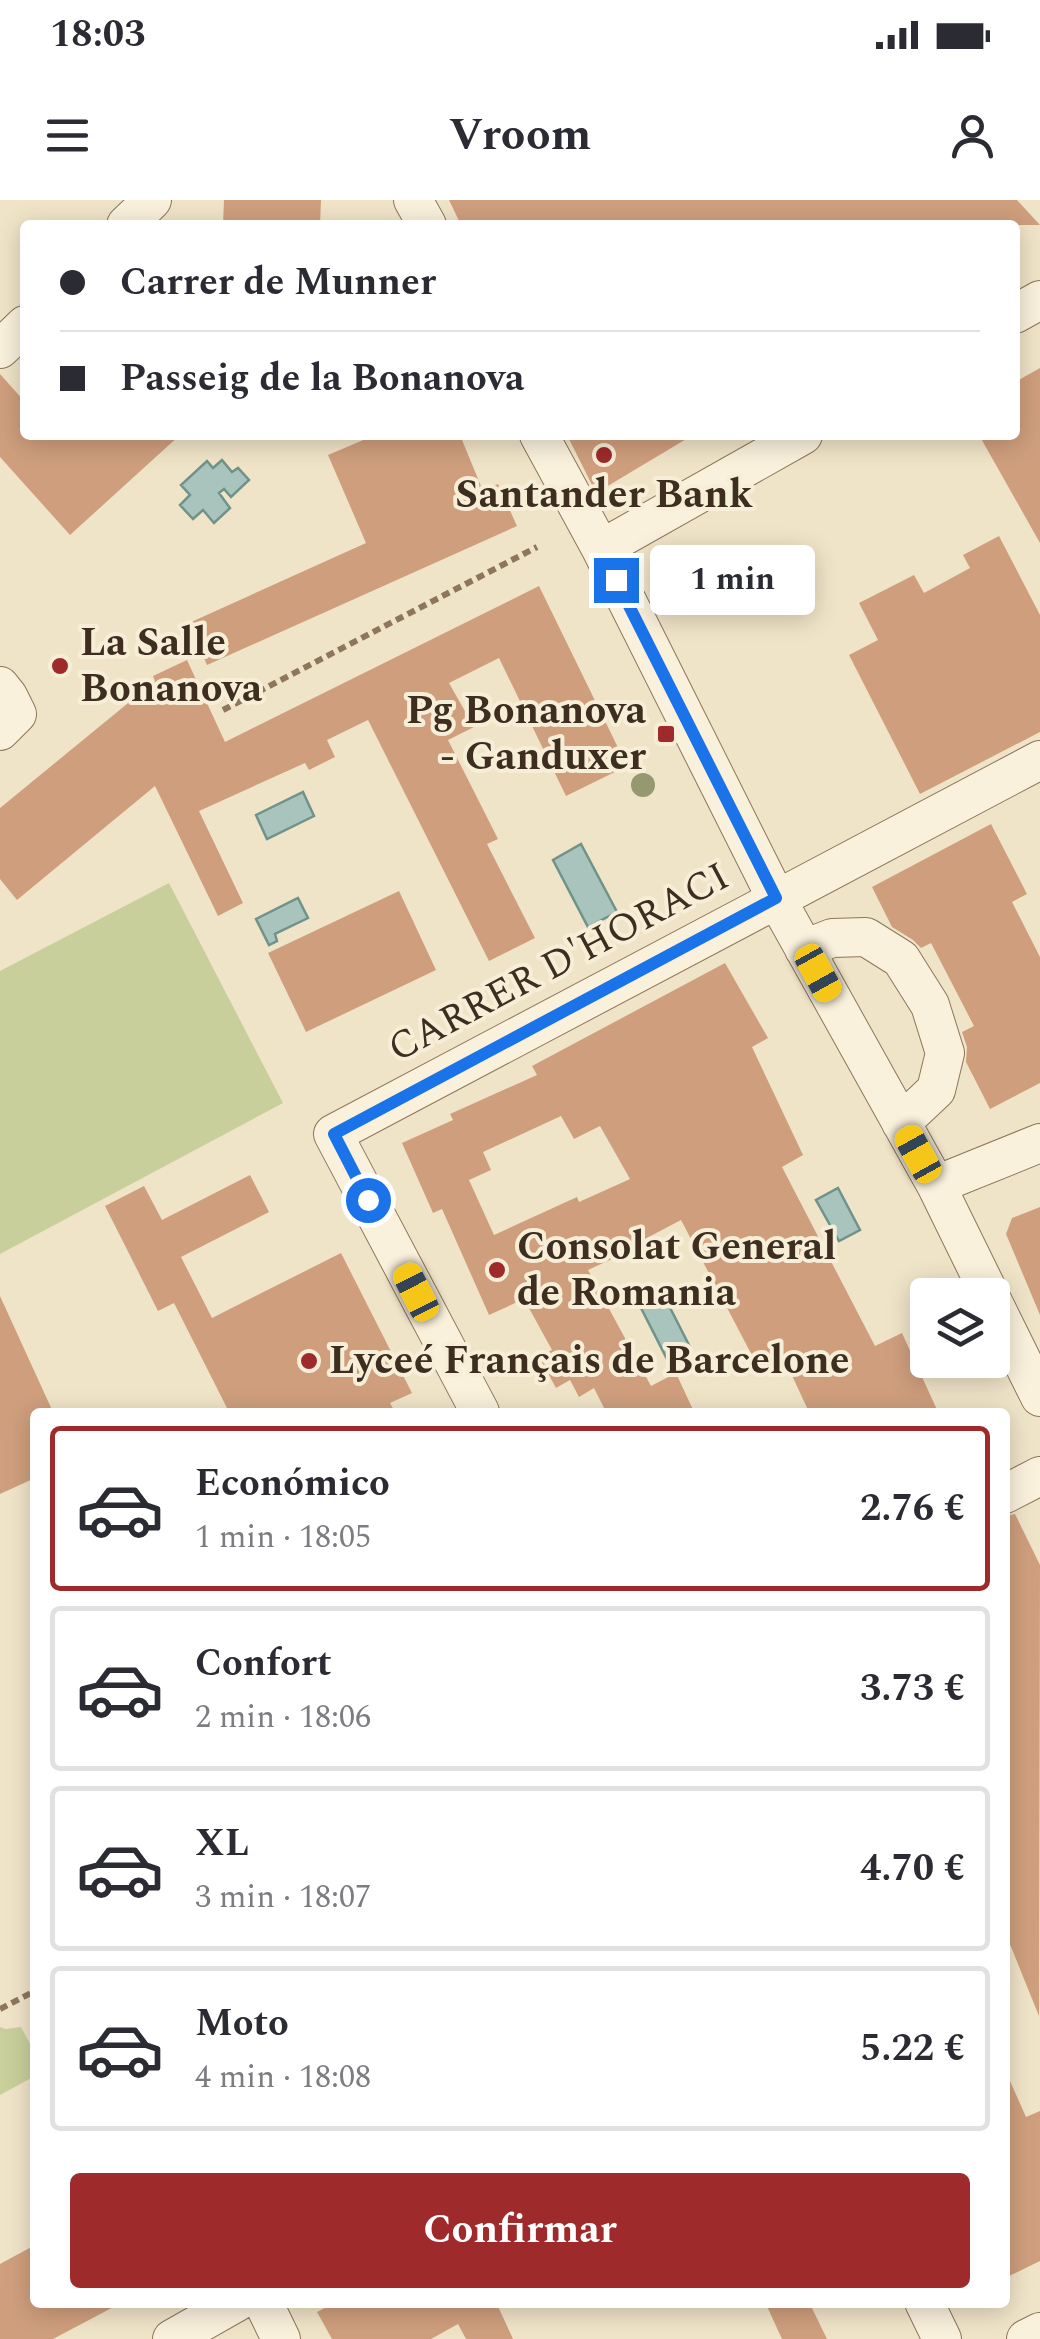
<!DOCTYPE html>
<html lang="es">
<head>
<meta charset="utf-8">
<style>
  body { margin:0; font-family:Spectral,serif; background:#f2f2f3; color:#2b2b33; height:100vh; display:flex; flex-direction:column; font-size:38px; white-space:nowrap }
  * { box-sizing:border-box; margin:0 }
  p { font-size:32px; color:#7c7c81 }
  .icon { flex:none; width:55px; height:55px; fill:none; stroke:currentColor; stroke-width:2; stroke-linecap:round; stroke-linejoin:round }
  .map { position:relative; flex:1; overflow:hidden }
  .side { position:absolute; left:30px; top:1208px; width:980px; height:900px; display:flex; flex-direction:column; background:#fff; border-radius:10px; box-shadow:0 5px 25px #0003 }
  .side>* { flex:none }
  .hud { position:absolute; left:20px; top:20px; width:1000px; height:220px; border-radius:10px; box-shadow:0 5px 25px #0003; display:grid; align-content:center; height:220px; padding:0 40px; background:#fff }
  .buttons { position:absolute; left:910px; top:1078px; display:grid; gap:20px }
  .buttons a { display:grid; place-items:center; width:100px; height:100px; border-radius:10px; background:#fff; box-shadow:0 5px 25px #0003; font-size:50px }
  .end { position:absolute; width:45px; height:45px; margin:-22px; border:12px solid #1a73e8; background:#fff; box-shadow:0 0 0 5px #fff }
  .from { border-radius:50% }
  .bubble { position:absolute; height:70px; border-radius:10px; background:#fff; box-shadow:0 5px 25px #0003; font-size:32px; font-weight:700; line-height:70px; text-align:center }
  .car { position:absolute; width:30px; height:60px; margin:-30px -15px; border-radius:12px; box-shadow:0 0 8px 2px #0007; background:linear-gradient(#f5c518 24%,#345 0 40%,#f5c518 0 76%,#345 0 86%,#f5c518 0) }
  .hud b { display:flex; align-items:center; gap:35px; height:95px; font-size:38px }
  .hud b+b { border-top:2px solid #e1e1e2 }
  .hud i { width:25px; height:25px; background:#2b2b33 }
  ul { padding:18px 0 0; list-style:none }
  li { display:flex; align-items:center; gap:30px; height:165px; margin:0 20px 15px; padding:0 20px; border:5px solid #e1e1e2; border-radius:10px }
  li div { flex:1 }
  li b { display:block; font-size:38px }
  li em { font-style:normal; font-weight:700 }
  li.on { border-color:#9e2a2b }
  li>.icon { width:90px; height:90px; stroke-width:1.5 }
  .primary-button { display:flex; gap:20px; margin-top:auto; padding:20px 40px }
  .primary-button a { flex:1; height:115px; border-radius:10px; background:#9e2a2b; color:#fff; font-size:40px; font-weight:700; line-height:115px; text-align:center }
  .status { display:flex; justify-content:space-between; align-items:center; height:70px; padding:0 50px; background:#fff; direction:ltr }
  .status svg { height:28px; fill:currentColor }
  header { display:flex; justify-content:space-between; align-items:center; height:130px; padding:0 40px; background:#fff; font-size:45px; font-weight:700 }
  .map>svg:first-child { display:block }
  .green { fill:#c9cf9b }
  .water { fill:#a9c4bc; stroke:#6f938a; stroke-width:2.5 }
  .building { fill:#cf9f7d; fill-rule:evenodd }
  .lines { fill:none; stroke-linecap:round; stroke-linejoin:round }
  .minor-casing { stroke:#8d765c; stroke-width:40 }
  .path { stroke:#8d765c; stroke-width:6; stroke-dasharray:8 5; stroke-linecap:butt }
  .minor { stroke:#faf1dc; stroke-width:38 }
  .tree { fill:#96986f }
  .route { stroke:#1a73e8; stroke-width:12 }
  .poi-dot { fill:#9e2a2b; stroke:#f7eed8; stroke-width:4 }
  .labels { text-anchor:middle; dominant-baseline:central; stroke-width:8; stroke-linejoin:round; paint-order:stroke }
  .poi-label { font-size:40px; font-weight:bold; fill:#3d2e20; stroke:#f7eed8; text-anchor:start }
  .street-label { font-size:40px; fill:#3d2e20; stroke:#f7eed8 }
</style>
</head>
<body>
<div class="status"><b>18:03</b><svg viewBox="0 0 49 12"><path d="M0 12V9h3v3zM5 12V6h3v6zM10 12V3h3v9zM15 12V0h3v12zM26 1h20v11H26zM47 4h2v5h-2z"/></svg></div>
<header><svg class="icon" aria-label="menu" viewBox="0 0 24 24"><path d="M4 6h16M4 12h16M4 18h16"/></svg>Vroom<svg class="icon" aria-label="person" viewBox="0 0 24 24"><circle cx="12" cy="8" r="4"/><path d="M4 21q1-7 8-7t8 7"/></svg></header>
<div class="map">
<svg width="1040" height="2139" viewBox="0 0 1040 2139">
  <rect width="100%" height="100%" fill="#f0e4c8"/>
  <path class="green" d="M169 683 283 903 0 1054V771Z
    M0 1827 6 1829 21 1827 35 1853V1876L0 1895Z"/>
  <path class="water" d="M222 260 232 272 238 268 249 280 231 297 224 289 219 293 230 308 214 323 203 310 193 319 180 305 190 295 181 285 207 261 213 268Z
    M303 592 314 616 267 639 256 615Z
    M581 644 617 712 588 727 553 660Z
    M298 698 308 718 275 734 277 741 269 745 256 719Z
    M838 988 860 1030 839 1041 816 1000Z
    M662 1092 691 1149 668 1161 639 1104Z"/>
  <path class="building" d="M224 0H321L320 25H223Z
    M449 0H1017L1040 25H461Z
    M1040 168V343L979 235H1015V182Z
    M0 174 25 202V235H180L70 335 0 257Z
    M375 235H460L483 291 498 284 517 326 207 465 189 423 366 343 328 255Z
    M567 235H693L596 293Z
    M999 336 1040 415V532L920 594 849 455 878 440 859 403 914 375 924 393 970 368 963 355Z
    M539 386 627 566 566 596 499 458 449 483 474 527 448 540 498 639 487 644 535 738 489 761 368 520 327 540 335 557 309 570 305 563 199 611 243 703 218 716 155 586 17 700 0 679V608L155 481 153 476 187 460 225 542Z
    M991 624 1027 694 1012 702 1040 757V883L990 909 966 862 967 847 962 832 974 826 931 743 921 748 913 740 892 727 872 687Z
    M399 691 436 770 306 832 268 753Z
    M725 763 768 838 752 847 803 955 782 967 875 1146 902 1133 938 1212H809L780 1150 756 1163 681 1020 626 1049 627 1052 588 1070 651 1186 676 1173 694 1212H605H606L594 1188 579 1197 570 1180 556 1188 539 1157 552 1150 524 1099 489 1115 442 1009 433 1013 402 943 453 920 450 914 537 875 532 866ZM561 916 574 939 600 926 630 979 579 1002 577 997 494 1035 469 980 491 970 483 952Z
    M250 975 269 1012 181 1057 212 1118 341 1053 412 1193 390 1203 395 1212H229L174 1103 158 1111 105 1006 144 986 162 1020Z
    M1040 1007V1115L1006 1034 1012 1018Z
    M0 1096 53 1212H35V1278L0 1294Z
    M1015 1314 1040 1365 1039 1816 1005 1732V1316Z
    M1005 1870 1026 1917 1040 1911V2061L1005 2078Z
    M35 2045V2102H123L53 2139H0V2064Z
    M336 2102H496L513 2139H466L458 2124 431 2139H332L317 2112Z
    M765 2102H809L827 2139H782Z"/>
  <g class="lines">
    <g class="minor-casing">
      <path id="minor" d="M413 0 427 25
        M126 25 152 0
        M1015 114 1040 100
        M0 149 25 125
        M539 235 601 349 776 698 936 985 990 1095
        M601 349 803 235
        M0 486 8 496 17 514 0 531
        M804 749 832 738 866 737 901 759 930 805 945 853 936 890 901 923
        M936 985 1040 943
        M992 1100 1040 1197
        M480 1212 333 934 1040 560
        M1005 1294 1040 1276
        M263 2102 281 2139
        M924 2102 942 2139
        M172 2139 237 2102
        M1026 2139 1040 2132"/>
    </g>
    <path class="path" d="M223 510 537 347
      M0 1809 35 1791"/>
    <use href="#minor" class="minor"/>
  </g>
  <circle class="tree" cx="643" cy="585" r="12"/>
  <g class="lines">
    <path class="route" d="M368 1000 334 934 776 698 616 380"/>
  </g>
  <g class="poi-dot">
    <circle cx="604" cy="255" r="10"/>
    <circle cx="60" cy="466" r="10"/>
    <rect x="656" y="524" width="20" height="20" rx="5"/>
    <circle cx="497" cy="1070" r="10"/>
    <circle cx="309" cy="1161" r="10"/>
  </g>
  <g class="labels">
    <g class="poi-label">
      <text x="604" y="295" text-anchor="middle">Santander Bank</text>
      <text x="80" y="443">La Salle<tspan x="80" dy="46">Bonanova</tspan></text>
      <text x="646" y="511" text-anchor="end">Pg Bonanova<tspan x="646" dy="46">- Ganduxer</tspan></text>
      <text x="517" y="1047">Consolat General<tspan x="517" dy="46">de Romania</tspan></text>
      <text x="329" y="1161">Lyceé Français de Barcelone</text>
    </g>
    <g class="street-label">
      <text transform="translate(559 763) rotate(-28)">CARRER D'HORACI</text>
    </g>
  </g>
</svg>
<div class="buttons">
<a><svg class="icon" aria-label="layers" viewBox="0 0 24 24"><path d="M12 4l9 5-9 5-9-5zM3 14l9 5 9-5"/></svg></a>
</div>
<i class="end from" style="left:368px;top:1000px"></i>
<i class="end" style="left:616px;top:380px"></i>
<div class="bubble" style="left:650px;top:345px;width:165px">1 min</div>
<i class="car" style="left:818px;top:773px;rotate:151deg"></i>
<i class="car" style="left:918px;top:954px;rotate:331deg"></i>
<i class="car" style="left:416px;top:1092px;rotate:333deg"></i>
<div class="hud">
<b><i class="from"></i>Carrer de Munner</b>
<b><i></i>Passeig de la Bonanova</b>
</div>
<section class="side">
<ul>
<li class="on"><svg class="icon" aria-label="car" viewBox="0 0 24 24"><path d="M5 17H2v-5l4-1 3-4h7l3 4 3 1v5h-3M9 17h6M6 11h13"/><circle cx="7" cy="17" r="2"/><circle cx="17" cy="17" r="2"/></svg><div><b>Económico</b><p>1 min · 18:05</p></div><em>2.76 €</em></li>
<li><svg class="icon" aria-label="car" viewBox="0 0 24 24"><path d="M5 17H2v-5l4-1 3-4h7l3 4 3 1v5h-3M9 17h6M6 11h13"/><circle cx="7" cy="17" r="2"/><circle cx="17" cy="17" r="2"/></svg><div><b>Confort</b><p>2 min · 18:06</p></div><em>3.73 €</em></li>
<li><svg class="icon" aria-label="car" viewBox="0 0 24 24"><path d="M5 17H2v-5l4-1 3-4h7l3 4 3 1v5h-3M9 17h6M6 11h13"/><circle cx="7" cy="17" r="2"/><circle cx="17" cy="17" r="2"/></svg><div><b>XL</b><p>3 min · 18:07</p></div><em>4.70 €</em></li>
<li><svg class="icon" aria-label="car" viewBox="0 0 24 24"><path d="M5 17H2v-5l4-1 3-4h7l3 4 3 1v5h-3M9 17h6M6 11h13"/><circle cx="7" cy="17" r="2"/><circle cx="17" cy="17" r="2"/></svg><div><b>Moto</b><p>4 min · 18:08</p></div><em>5.22 €</em></li>
</ul>
<div class="primary-button"><a>Confirmar</a></div>
</section>
</div>
</body>
</html>
